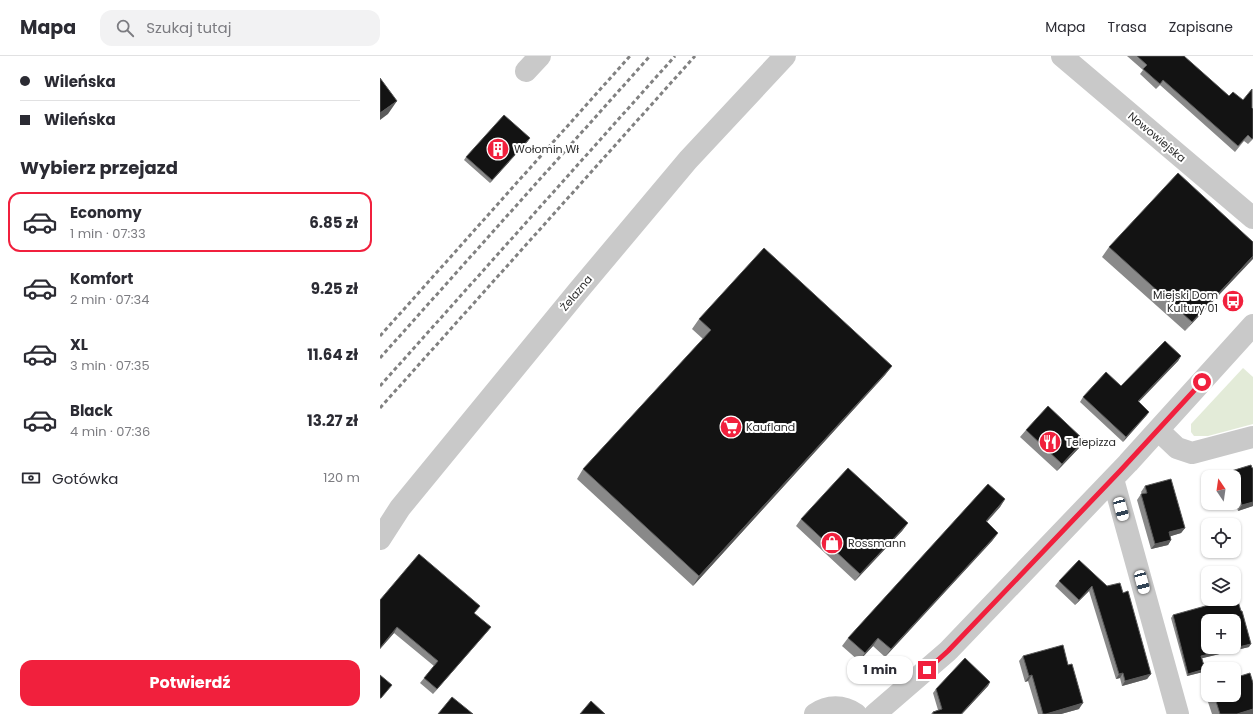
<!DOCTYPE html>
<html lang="pl">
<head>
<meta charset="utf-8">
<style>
  body { margin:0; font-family:Poppins,sans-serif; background:#f2f2f3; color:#2b2b33; height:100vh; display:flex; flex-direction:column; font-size:15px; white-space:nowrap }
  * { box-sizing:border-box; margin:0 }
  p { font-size:13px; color:#7c7c81 }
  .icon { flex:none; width:22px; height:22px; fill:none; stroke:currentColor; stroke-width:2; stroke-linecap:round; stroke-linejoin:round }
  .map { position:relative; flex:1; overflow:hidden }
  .side { display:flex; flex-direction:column; background:#fff; width:380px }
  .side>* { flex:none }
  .guide { display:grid; align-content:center; height:88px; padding:0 20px; background:#fff }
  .needle { width:26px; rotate:347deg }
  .buttons { position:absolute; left:821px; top:414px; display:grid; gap:8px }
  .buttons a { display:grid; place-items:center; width:40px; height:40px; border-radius:8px; background:#fff; box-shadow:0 1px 3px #0004; font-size:20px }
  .end { position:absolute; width:18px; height:18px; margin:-9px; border:5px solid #f1203d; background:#fff; box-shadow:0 0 0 2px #fff }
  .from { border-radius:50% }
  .bubble { position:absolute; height:28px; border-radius:12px; background:#fff; box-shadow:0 1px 3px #0004; font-size:13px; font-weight:700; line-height:28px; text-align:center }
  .car { position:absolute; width:12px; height:24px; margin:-12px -6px; border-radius:5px; box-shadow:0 0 3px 1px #0007; background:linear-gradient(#fff 24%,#345 0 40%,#fff 0 76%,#345 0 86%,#fff 0) }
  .guide b { display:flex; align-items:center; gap:14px; height:38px; font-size:15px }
  .guide b+b { border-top:1px solid #e1e1e2 }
  .guide i { width:10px; height:10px; background:#2b2b33 }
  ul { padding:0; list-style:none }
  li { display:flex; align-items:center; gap:12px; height:60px; margin:0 8px 6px; padding:0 12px; border:2px solid transparent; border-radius:12px }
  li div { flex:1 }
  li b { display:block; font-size:15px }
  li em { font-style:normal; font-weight:700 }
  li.current { border-color:#f1203d }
  li>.icon { width:36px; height:36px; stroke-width:1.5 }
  h2 { padding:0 20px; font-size:18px; line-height:48px }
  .pay { display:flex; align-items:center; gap:10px; height:44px; padding:0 20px; font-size:15px }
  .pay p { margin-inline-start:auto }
  .cta { display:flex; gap:8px; margin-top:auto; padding:8px 20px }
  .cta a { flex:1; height:46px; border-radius:12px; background:#f1203d; color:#fff; font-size:16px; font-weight:700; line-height:46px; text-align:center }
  header { display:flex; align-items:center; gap:24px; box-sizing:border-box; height:56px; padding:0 20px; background:#fff; border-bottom:1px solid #e1e1e2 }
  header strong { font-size:19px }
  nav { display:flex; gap:22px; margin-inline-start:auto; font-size:14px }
  .search { width:280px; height:36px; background:#f2f2f3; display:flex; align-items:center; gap:10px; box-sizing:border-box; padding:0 14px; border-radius:12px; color:#7c7c81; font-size:15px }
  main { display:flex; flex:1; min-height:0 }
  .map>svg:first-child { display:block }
  .green { fill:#e3ebd8 }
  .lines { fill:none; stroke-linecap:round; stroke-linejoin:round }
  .minor { stroke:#c9c9c9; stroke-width:22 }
  .rail { stroke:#818181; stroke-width:3; stroke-dasharray:4 3; stroke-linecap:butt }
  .wall { fill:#898989 }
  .shaded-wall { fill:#5a5a5a }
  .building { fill:#131313; stroke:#5a5a5a; fill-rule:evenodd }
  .route { stroke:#f1203d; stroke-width:5 }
  .labels { text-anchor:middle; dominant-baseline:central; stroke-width:4; stroke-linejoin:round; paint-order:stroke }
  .street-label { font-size:11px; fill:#2c2c2c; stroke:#fff }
  .poi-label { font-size:11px; fill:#2c2c2c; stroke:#fff; text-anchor:start }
</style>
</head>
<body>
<header>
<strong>Mapa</strong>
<div class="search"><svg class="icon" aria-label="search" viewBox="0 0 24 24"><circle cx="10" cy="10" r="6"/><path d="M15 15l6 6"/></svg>Szukaj tutaj</div>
<nav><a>Mapa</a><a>Trasa</a><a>Zapisane</a></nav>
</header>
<main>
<section class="side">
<div class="guide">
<b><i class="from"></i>Wileńska</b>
<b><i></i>Wileńska</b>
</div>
<h2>Wybierz przejazd</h2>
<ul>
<li class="current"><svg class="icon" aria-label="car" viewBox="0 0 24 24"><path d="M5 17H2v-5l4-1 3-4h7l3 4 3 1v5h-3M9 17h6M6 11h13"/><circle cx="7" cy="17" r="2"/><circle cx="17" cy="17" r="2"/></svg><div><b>Economy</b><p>1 min · 07:33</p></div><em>6.85 zł</em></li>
<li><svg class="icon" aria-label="car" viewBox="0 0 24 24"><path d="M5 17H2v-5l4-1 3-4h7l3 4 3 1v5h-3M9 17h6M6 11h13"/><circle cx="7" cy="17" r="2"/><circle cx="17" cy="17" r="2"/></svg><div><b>Komfort</b><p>2 min · 07:34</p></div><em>9.25 zł</em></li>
<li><svg class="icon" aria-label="car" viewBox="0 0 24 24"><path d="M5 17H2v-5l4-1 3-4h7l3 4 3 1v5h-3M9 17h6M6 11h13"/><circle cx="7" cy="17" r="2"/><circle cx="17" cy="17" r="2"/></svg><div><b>XL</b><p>3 min · 07:35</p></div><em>11.64 zł</em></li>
<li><svg class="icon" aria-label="car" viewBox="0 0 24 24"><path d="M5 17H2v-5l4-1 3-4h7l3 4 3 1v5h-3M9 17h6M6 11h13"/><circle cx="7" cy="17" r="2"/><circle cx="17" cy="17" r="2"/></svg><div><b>Black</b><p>4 min · 07:36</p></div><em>13.27 zł</em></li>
</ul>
<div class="pay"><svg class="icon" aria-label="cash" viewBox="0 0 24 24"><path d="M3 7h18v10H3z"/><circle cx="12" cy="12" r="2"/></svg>Gotówka<p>120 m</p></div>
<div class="cta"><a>Potwierdź</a></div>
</section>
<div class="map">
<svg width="873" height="658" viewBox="0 0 873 658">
  <rect width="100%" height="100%" fill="#fff"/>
  <path class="green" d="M863 312 873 321V368L828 380H814L811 376V368Z"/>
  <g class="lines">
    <path class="minor" d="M682 0 873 162
      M146 15 160 0
      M778 374 797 392 812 397 873 381
      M733 423 798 658
      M0 483 20 452 198 235 308 104 405 0
      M435 658C448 649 463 649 476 658
      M495 658 568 595 748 407 873 269"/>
    <path class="rail" d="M0 280 250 0
      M0 302 270 0
      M0 330 295 0
      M0 352 315 0"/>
  </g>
  <path class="wall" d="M747 0H805L804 1 849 40 873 53V83L868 88 864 85 855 96 780 29 776 33 760 18 763 14Z
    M148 85 110 127 84 104 86 101Z
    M873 186 805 275 722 201 729 191Z
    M319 263 512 310 505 319 313 530 197 423 203 413 323 283 312 273Z
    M801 300 798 305 758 346 769 356 766 360 743 386 700 346 703 341 741 330Z
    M646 374 704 384 699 392 677 415 640 381Z
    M871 409 872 412H873V450L858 455 854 442V421H844L848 416Z
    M765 430 805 472 801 477 790 480 791 484 788 489 771 493 757 444 761 438H762L761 436Z
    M625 443 620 451 607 466 618 477 612 485 505 601 493 590 479 605 462 590 468 582Z
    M421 463 528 467 522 475 475 525 416 470Z
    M679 525 727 530 743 537 771 618 767 623 742 630 740 622 736 623 709 535 695 549 675 530Z
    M0 544 111 571 107 576 53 638 40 627 54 610 14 577 0 593Z
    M793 559 869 591 822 602 825 613 823 616 807 620 791 562Z
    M643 600 688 609 699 653 681 658H658L648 625 645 626 639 605Z
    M610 626 608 630 582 658H551L553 656 558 654 553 637 556 633Z
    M828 633V639H854L873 658H832L825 637Z"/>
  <path class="shaded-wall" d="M17 45 8 58 0 64V57Z
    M150 82 148 85 110 127 112 124Z
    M873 200V203L805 275 812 266Z
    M801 300 798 305 755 350 758 345Z
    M512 310 505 319 313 530 319 520Z
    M769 356 766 360 743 386 746 381Z
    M704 384 699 392 677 415 682 408Z
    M625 443 620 451 601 472 606 465Z
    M873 446V450L858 455 862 449Z
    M528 467 522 475 475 525 480 518Z
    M805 472 801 477 785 482 789 476Z
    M618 477 612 485 505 601 511 593Z
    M791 484 788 489 771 493 775 488Z
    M712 530 709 535 695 549 699 544Z
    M17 571 14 577 0 593V592Z
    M111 571 107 576 53 638 57 633Z
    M498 582 493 590 479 605 485 597Z
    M871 588 869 591 819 603 821 600Z
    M825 613 823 616 807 620 808 618Z
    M743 617 740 622 736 623 739 618Z
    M771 618 767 623 742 630 745 625Z
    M652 619 648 625 645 626 649 620Z
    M610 626 608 630 582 658H581Z
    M703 647 699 653 681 658H666Z
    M873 653V658H857Z"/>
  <path class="building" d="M757 0H804L849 40 853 36 863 44 872 33V52L873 53V82L872 83 868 79 858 90 783 24 780 28 763 13 767 9Z
    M0 22 17 45 0 57Z
    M124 59 150 82 112 124 86 101Z
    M798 117 873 186V200L812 266 729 191Z
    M384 192 512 310 319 520 203 413 331 274 319 263Z
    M785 285 801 300 758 345 769 356 746 381 703 341 726 316 741 330Z
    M668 350 704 384 682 408 646 374Z
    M871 409 872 412H873V446L862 449 857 435 854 436V421H849L848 416Z
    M468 412 528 467 480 518 421 463Z
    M791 423 805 472 789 476 791 484 775 488 761 438 767 437 765 430Z
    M608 428 625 443 606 465 618 477 511 593 498 582 485 597 468 582Z
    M39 498 100 550 94 557 111 571 57 633 44 622 58 605 17 571 0 592V544Z
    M699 504 727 530 740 527 743 537 748 535 771 618 745 625 743 617 739 618 712 530 699 544 679 525Z
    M854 542H857L861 555H862L871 588 821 600 825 613 808 618 793 559ZM828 565H854V591H828Z
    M683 589 688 609 692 608 703 647 666 658H663L652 619 649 620 643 600Z
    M585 602 610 626 581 658H553V656L562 653 556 633Z
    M870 617 873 627V653L857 658H840L834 639H854V622Z
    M0 619 12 629 1 642H0Z
    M72 641 93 658H58Z
    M211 645 225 658H200Z"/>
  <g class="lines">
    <path class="route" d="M547 614 568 595 740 415 822 326"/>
  </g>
  <defs>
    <g id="building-disc" transform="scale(1.15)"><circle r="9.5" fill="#f1203d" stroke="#fff"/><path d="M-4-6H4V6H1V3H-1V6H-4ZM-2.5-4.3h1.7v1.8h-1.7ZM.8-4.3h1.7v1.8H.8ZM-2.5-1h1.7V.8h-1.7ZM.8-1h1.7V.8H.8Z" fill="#fff"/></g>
    <g id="bus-disc" transform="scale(1.15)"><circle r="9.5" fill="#f1203d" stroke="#fff"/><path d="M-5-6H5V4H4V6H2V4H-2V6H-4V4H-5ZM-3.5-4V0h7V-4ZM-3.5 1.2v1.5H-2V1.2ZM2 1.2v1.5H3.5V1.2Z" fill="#fff"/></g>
    <g id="supermarket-disc" transform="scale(1.15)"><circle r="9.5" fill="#f1203d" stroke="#fff"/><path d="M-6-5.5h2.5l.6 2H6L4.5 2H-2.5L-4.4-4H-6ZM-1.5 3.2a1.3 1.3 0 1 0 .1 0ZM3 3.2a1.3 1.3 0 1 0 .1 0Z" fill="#fff"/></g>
    <g id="restaurant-disc" transform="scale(1.15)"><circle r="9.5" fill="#f1203d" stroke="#fff"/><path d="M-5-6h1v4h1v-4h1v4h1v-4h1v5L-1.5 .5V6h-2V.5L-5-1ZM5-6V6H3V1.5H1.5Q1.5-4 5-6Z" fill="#fff"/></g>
    <g id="shop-disc" transform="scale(1.15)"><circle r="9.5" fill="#f1203d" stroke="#fff"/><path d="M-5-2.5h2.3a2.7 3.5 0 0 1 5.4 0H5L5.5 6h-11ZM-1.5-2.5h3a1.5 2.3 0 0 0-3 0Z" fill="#fff"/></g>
  </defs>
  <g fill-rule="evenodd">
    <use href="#building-disc" x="118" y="93"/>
    <use href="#bus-disc" x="853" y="245"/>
    <use href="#supermarket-disc" x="351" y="371"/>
    <use href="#restaurant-disc" x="670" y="386"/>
    <use href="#shop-disc" x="452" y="487"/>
  </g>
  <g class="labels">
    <g class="street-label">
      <text transform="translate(777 81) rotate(40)">Nowowiejska</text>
      <text transform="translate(196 237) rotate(-50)">Żelazna</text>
    </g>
    <g class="poi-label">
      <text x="134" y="93">Wołomin Wł</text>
      <text x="838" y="239" text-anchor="end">Miejski Dom<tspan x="838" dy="13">Kultury 01</tspan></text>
      <text x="366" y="371">Kaufland</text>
      <text x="686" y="386">Telepizza</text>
      <text x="468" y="487">Rossmann</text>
    </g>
  </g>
</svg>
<div class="buttons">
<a><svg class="needle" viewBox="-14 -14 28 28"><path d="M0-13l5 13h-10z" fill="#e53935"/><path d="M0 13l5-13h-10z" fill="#7c7c81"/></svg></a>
<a><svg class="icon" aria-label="locate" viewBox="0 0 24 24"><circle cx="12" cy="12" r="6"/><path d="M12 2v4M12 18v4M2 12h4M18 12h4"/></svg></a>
<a><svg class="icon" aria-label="layers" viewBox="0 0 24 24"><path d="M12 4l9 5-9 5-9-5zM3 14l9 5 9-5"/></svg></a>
<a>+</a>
<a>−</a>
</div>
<i class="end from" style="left:822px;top:326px"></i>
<i class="end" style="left:547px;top:614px"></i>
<div class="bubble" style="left:467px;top:600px;width:66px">1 min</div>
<i class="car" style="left:741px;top:453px;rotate:165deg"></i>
<i class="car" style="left:762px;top:526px;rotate:165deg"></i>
</div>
</main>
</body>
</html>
